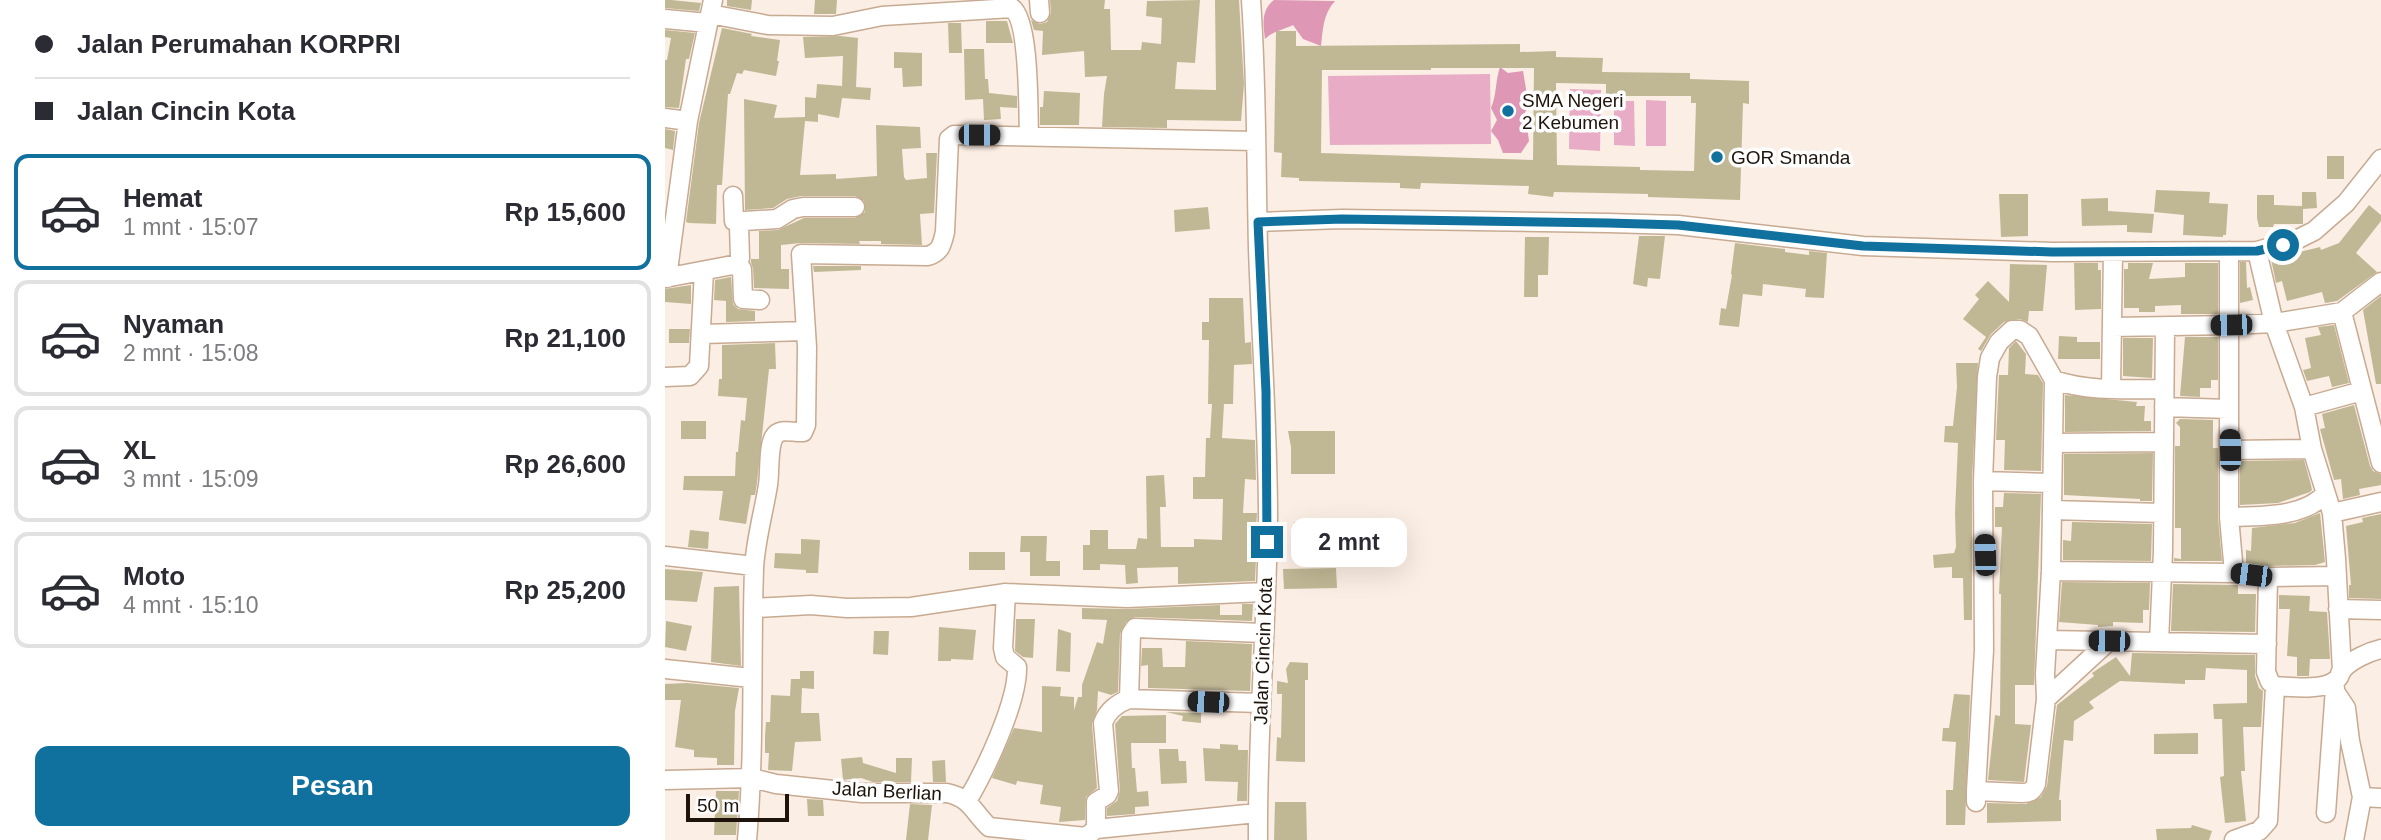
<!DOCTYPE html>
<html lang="id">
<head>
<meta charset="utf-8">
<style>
  body { margin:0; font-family:Helvetica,sans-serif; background:#f7f7f7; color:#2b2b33; height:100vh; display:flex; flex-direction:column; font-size:26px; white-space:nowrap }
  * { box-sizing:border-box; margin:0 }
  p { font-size:23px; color:#7c7c81 }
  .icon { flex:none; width:38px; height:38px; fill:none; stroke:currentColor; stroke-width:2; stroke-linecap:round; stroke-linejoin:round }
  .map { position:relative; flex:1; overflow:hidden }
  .sheet { display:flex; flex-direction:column; background:#fff; width:665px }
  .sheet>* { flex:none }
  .guide { display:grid; align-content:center; height:154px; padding:0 35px; background:#fff }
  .scale { position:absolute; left:21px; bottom:18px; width:103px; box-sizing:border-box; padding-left:7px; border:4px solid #1f140b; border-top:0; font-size:19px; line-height:24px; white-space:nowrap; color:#1f140b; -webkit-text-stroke:5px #fefefe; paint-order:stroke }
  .end { position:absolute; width:32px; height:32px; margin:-16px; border:9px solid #10709e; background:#fff; box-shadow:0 0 0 4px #fff }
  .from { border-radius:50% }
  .bubble { position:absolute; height:49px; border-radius:14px; background:#fff; box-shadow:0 7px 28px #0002; font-size:23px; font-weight:600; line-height:49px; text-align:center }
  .car { position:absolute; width:21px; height:42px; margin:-21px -10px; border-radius:9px; box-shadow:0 0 5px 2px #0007; background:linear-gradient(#222 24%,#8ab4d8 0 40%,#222 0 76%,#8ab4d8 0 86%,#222 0) }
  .guide b { display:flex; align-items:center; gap:24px; height:66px; font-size:26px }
  .guide b+b { border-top:2px solid #e1e1e2 }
  .guide i { width:18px; height:18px; background:#2b2b33 }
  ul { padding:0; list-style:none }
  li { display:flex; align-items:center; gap:21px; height:116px; margin:0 14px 10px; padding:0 21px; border:4px solid #e1e1e2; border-radius:14px }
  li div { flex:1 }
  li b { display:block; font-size:26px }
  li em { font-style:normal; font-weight:600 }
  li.active { border-color:#10709e }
  li>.icon { width:63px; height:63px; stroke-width:1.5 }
  .action { display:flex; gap:14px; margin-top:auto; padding:14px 35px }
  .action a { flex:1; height:80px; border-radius:14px; background:#10709e; color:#fff; font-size:28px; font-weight:600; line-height:80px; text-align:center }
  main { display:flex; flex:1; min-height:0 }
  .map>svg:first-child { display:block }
  .green { fill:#e8acc6 }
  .forest { fill:#de98b6 }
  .building { fill:#c0b895; fill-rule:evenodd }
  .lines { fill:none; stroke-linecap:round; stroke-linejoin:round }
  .minor-casing { stroke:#c7aa92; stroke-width:21 }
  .minor { stroke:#fff; stroke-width:18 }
  .route { stroke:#10709e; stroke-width:9 }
  .poi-dot { fill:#10709e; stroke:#fefefe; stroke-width:2.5 }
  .labels { text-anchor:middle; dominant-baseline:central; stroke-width:7; stroke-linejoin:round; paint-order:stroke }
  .poi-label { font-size:19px; fill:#1f140b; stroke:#fefefe; text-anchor:start }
  .street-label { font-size:19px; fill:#1f140b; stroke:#fefefe }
</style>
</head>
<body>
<main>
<section class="sheet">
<div class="guide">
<b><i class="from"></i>Jalan Perumahan KORPRI</b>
<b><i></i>Jalan Cincin Kota</b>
</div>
<ul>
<li class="active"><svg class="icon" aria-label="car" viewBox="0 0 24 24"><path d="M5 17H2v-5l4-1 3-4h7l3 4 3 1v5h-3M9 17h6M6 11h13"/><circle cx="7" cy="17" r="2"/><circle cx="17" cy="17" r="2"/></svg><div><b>Hemat</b><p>1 mnt · 15:07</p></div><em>Rp 15,600</em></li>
<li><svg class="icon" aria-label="car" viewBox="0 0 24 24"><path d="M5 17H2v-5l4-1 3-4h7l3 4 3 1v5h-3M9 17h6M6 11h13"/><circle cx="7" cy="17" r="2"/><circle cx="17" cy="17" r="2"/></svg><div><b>Nyaman</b><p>2 mnt · 15:08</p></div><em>Rp 21,100</em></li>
<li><svg class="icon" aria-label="car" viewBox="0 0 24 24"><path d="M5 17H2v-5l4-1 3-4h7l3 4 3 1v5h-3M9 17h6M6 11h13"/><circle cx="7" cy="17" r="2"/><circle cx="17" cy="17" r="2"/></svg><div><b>XL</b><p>3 mnt · 15:09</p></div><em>Rp 26,600</em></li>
<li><svg class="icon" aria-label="car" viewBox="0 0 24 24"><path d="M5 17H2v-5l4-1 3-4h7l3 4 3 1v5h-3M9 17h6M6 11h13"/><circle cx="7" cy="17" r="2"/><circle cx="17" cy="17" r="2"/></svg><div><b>Moto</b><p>4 mnt · 15:10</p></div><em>Rp 25,200</em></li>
</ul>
<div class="action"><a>Pesan</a></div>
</section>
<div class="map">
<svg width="1716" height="840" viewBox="0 0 1716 840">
  <rect width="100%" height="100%" fill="#fbeee4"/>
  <path class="green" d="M825 74 826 144 665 145 663 76Z
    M905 89 936 90 935 151 904 149Z
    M981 100 1001 101V146H981Z
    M949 101H969L970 146 949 145Z"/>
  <path class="forest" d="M609 0 670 1C658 14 658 29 656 46L638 39 628 25C618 30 608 31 600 39 598 24 596 10 609 0Z
    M835 67 843 73 858 71 864 107 860 112 864 141 856 153H838L833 140 826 131 832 120 826 108C832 94 830 82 835 67Z"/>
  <path class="building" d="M0 0H6L36 3 34 11 0 8Z
    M62 0H87L86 10 62 6Z
    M150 0H172L171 14H149Z
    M385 0H440L439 9H445L446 50H476L477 42 496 44 497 18 481 16 482 1 535 0 530 63 512 62 510 89 551 90 550 0H574L579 84 576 121 502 120V128L437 127 439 94 442 76 420 77 419 51 377 55 378 31 369 30 366 20 375 24 382 22 386 13Z
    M321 21H342L348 43H321Z
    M283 23H296L297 53H284Z
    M57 28 87 34 86 36 115 40 112 61H114L111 76 79 70 77 74 72 73 65 94H63L57 185H52L51 224 24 223 21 222 34 123Z
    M0 30 30 33 24 59H21L14 108 0 107V60H2L6 38 0 37Z
    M611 31H631V46L855 44V52L891 51V57L938 58 937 72 1025 73V79L1084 81V104L1078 103 1075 200 983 197V194L889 192 888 197 863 194 864 186 756 183 755 189 735 188V183L634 181V178L616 177 617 153 609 152ZM766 68H869L868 160 656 153 657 70H766ZM891 83 941 84V96H1026V103H1031L1029 171 975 170V167L892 165Z
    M175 36 193 38 191 87 206 88 205 100 177 98 174 118 153 114V122L140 121 135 175 171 174V179L212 176 211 125 255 127 256 148 237 149 239 177 241 180 262 178 261 153H272L269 213 255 214 257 245 216 244V241H194L195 244 136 243 116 245V269H124V289L89 288 88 269 86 262V259H94V231L113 230 139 218H190L200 212 199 201 190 196H136L122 199 108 208 80 210 79 99 112 105 109 118 140 117V97L151 98 152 84 177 86 178 56 140 58 138 37Z
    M299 49H319L320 79H323L324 93 352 96V108L335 107 336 119 319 120 318 99 300 100Z
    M229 52 257 53V86L238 87 237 68H229Z
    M379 91 415 93 414 125H375V107H378Z
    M0 129 10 131 8 150 0 148Z
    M1662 156H1679V179H1662Z
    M1491 190 1545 192 1544 203 1563 204 1561 235H1558V237L1518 235 1519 215 1489 212Z
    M1637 192H1651L1652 208 1638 209V224H1609L1608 227H1594L1592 218V195H1609V205L1637 206Z
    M1334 194H1363V236L1336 237Z
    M1443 198V211L1489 214 1487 233 1462 232V225L1417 226 1416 199Z
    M1704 205 1716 215V221L1691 253 1712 272 1672 301 1660 303 1657 292 1622 301 1617 281 1611 283 1606 259 1655 247 1656 250 1674 243Z
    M543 207 545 229 510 232 509 210Z
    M974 236H1000L995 279 983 278 982 287 968 284Z
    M860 237H884L883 275H873V297H859Z
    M1070 243 1120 249V252L1144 255V251L1162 253 1159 298 1140 297 1141 289 1098 284 1097 296 1078 294 1074 327 1054 325 1056 308 1061 309 1067 275 1066 274Z
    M1575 262H1581L1582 288 1585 287 1588 300 1575 303Z
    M1409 263H1433V270H1436V309L1410 310Z
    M1463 263H1488L1484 279 1520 277V263H1553V314H1516V305L1490 306V312H1474V308H1459V269H1463Z
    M1345 264 1382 265 1378 311H1364L1363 322 1355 319 1339 322 1326 334 1316 351 1313 349 1321 337 1298 319 1314 299 1310 295 1323 281 1344 302Z
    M148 266H196V270L149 272Z
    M66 277 68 304 73 309 90 311V321L61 322V301L49 300 50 280Z
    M26 285V304L0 302V289Z
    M1716 296V384H1711L1698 310Z
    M544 298H578L580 343 586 342 587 364 569 365 568 404H559L557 438 590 440 591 480 580 479 578 513H592L589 559H591L590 581 513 584V567L472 568 473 583 461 584 460 565 435 564V570H418V545H425V530H443V549H471L473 538 482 539 481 476 499 475 501 507H495L496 547H529V539L557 540 558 499H528V477H540L541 438H545L547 404H543L544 340H537V322H544Z
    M1669 325 1684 383 1667 387 1664 376 1642 381 1638 370 1646 368 1640 338 1656 335 1653 327Z
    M4 329H25L24 343H4Z
    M1394 336 1412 337V342H1435V359H1393Z
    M1520 337H1553V380H1546V388H1535V397L1515 396Z
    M1458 338H1488L1487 378 1458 376Z
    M1351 341 1361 354 1360 374 1373 375 1378 383 1376 471 1339 470 1340 440H1331L1334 375H1343L1344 348Z
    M110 343 111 369H104L92 483 90 495H86L81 524 54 520 58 491 18 490 19 476H70L71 452H73L76 420 80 421 82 398 53 396 54 379H57V345Z
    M1291 363H1313L1307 481V620H1299L1298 578H1287V567L1269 568 1268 555 1289 553 1291 547 1290 513 1293 443 1279 442 1280 426H1288L1292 387Z
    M1400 395 1472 402 1471 406H1480L1479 421H1486V431L1400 432Z
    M1689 405 1705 466 1708 471 1716 474V485L1694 489 1695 495 1678 499 1676 479 1669 480 1655 429 1660 428 1657 414Z
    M1515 419 1548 420V448H1553V517L1557 561H1509V558L1516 559V528H1510V446H1515V427L1511 423Z
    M16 421H41V439H16Z
    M623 431H670V474H626V447Z
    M1488 453 1487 501H1475V499L1399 495V454Z
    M1639 460 1646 485 1647 490 1645 492 1613 503 1575 505V461Z
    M1339 493 1376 494 1369 685H1350V724L1366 725 1359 782 1323 780 1330 715 1335 716 1336 594H1334L1337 527H1330V507H1338Z
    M1655 513 1660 562 1650 565 1604 566 1581 563V550L1586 551 1587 528 1630 523Z
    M1716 514V599L1684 598V585H1686L1681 526 1698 522 1697 518Z
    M629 522H666V538H629Z
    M1407 522 1487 524 1486 561 1398 560V540L1406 541Z
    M25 530 44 532 43 549 23 547Z
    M356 536H382L381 561H395V576H365V552H355Z
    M136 539 155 540 153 573H141V570L109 568 110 553 136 554Z
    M304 552H340V570H304Z
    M671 568 672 588 619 589 618 569Z
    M0 569 38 572 32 602 0 600Z
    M1397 582 1485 583 1484 610H1478V623L1448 622V626L1433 627V625L1394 622Z
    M1508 584 1573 585V594H1591L1590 632 1506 631Z
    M74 586 76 666 46 662 49 587Z
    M1614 595 1645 596 1644 611 1662 612 1665 659H1645L1644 676H1632V657L1622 656 1625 609H1614Z
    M577 604H588L587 621 470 617 461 622 455 634 453 692 446 695 433 691 432 710 427 724 432 788 421 797 420 820 394 822 396 807 375 804 378 785 352 781 351 785 327 778 349 728 377 732V686L396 687 395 696 409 697V710L413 697H417V685L432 642 438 644 442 620 417 619V608L462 609 555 605V615H577Z
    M351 619H370L368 658 358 657 350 651Z
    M1 621 27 626 21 651 0 647Z
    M274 627 311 630 308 660 286 659V661H273Z
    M393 629 406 633 405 672 391 671Z
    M209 631H224L223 655 208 654Z
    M521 641 587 644 585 691 483 688V665L476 666 477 648H497L498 667H520Z
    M1467 653 1590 655V676L1594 688 1598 691 1596 727H1578L1580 771H1576L1581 821 1560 823 1555 777 1559 776 1557 719H1549L1548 704 1582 703V670L1541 668 1540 680H1520V684L1455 681 1424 702 1429 708 1409 721 1408 741 1399 740 1394 800H1396V821L1322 823V803L1361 804 1376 797 1382 786 1392 705 1429 676 1427 673 1451 657 1465 676Z
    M625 662 643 663V680H640V762L611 761 612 737 616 738 617 694H612V681L623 683 621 669Z
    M135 671H149V689L137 688 136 713H154L156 741 130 742 127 771 103 770 104 753H100V736L101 722H105L106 695 125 696 126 679H135Z
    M22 683 74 688 70 711 69 765H52V758L29 757V750L10 747 16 700H0V684Z
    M1289 694 1305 695 1300 825H1281V790H1288L1291 742 1277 741 1278 728H1284Z
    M501 712 536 713V723L517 721 518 716Z
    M501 715V743H466L467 768H470L472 792 483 791 484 806 470 807V814L442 816V808L452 801 455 791 450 724 457 716Z
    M1533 733V754H1489V734Z
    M555 744 573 745V750H583L582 801H572L573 782 540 781 538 748 555 749Z
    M494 749H513L514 761H521L522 783 496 784Z
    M197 757 198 763 231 773V758H247L246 782H208L196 778 178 780 176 759Z
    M280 760 281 782H268L267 761Z
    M51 791H74L71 835H49Z
    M142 799 158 800 159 816H143Z
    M610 802H641L642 840H609Z
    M245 804 267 805 263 840H241Z
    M1527 825 1547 831 1544 840H1492L1491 829 1526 828Z"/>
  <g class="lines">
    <g class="minor-casing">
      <path id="minor" d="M374 0 375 13
        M586 0C592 83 591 165 593 248 596 338 603 428 603 518 602 625 592 732 593 840
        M45 14 103 25 168 26 217 16 347 8C365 21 363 111 364 135
        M0 19 43 23
        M0 118 23 121
        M68 196 69 221 76 223
        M593 222 677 219 943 223 1013 225 1198 246 1387 252 1592 251 1631 240 1649 231 1681 203 1716 159
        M1592 251 1609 323 1639 407 1647 449 1667 513 1671 559 1677 671
        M73 264 77 269 78 299 95 300
        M0 278 73 264 75 258 74 226 79 221 112 219 128 209 138 207H190
        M2 278 23 121 48 0
        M1677 312 1716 463
        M1447 327 1566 325 1609 323 1653 316 1677 312 1716 282
        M37 334 141 331
        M0 377 25 376 34 366 39 271
        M1389 380C1424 392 1462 389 1498 389
        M1446 389 1448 252
        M1499 407 1564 409
        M1639 407 1697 391
        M1388 443 1499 442
        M1565 450 1647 449
        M1318 481 1387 483
        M1387 510 1497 513
        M1667 513 1716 502
        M1564 517C1593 516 1639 518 1660 494
        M0 556 89 566
        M1386 571 1569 573 1564 517V251
        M1569 573 1603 577 1672 576
        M1603 577 1601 672 1605 682 1610 686
        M90 608 146 605 182 608 246 607 341 593 462 598 600 592
        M1673 609 1716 610
        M1383 640 1602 644
        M1494 642 1498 551 1500 327
        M0 669 86 678
        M1671 693 1681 708 1685 741 1697 797 1689 840
        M464 699 466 634 470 628 598 633
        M1381 699 1444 641
        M0 780 87 778 111 784 197 793H282C306 798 308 812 324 827L421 837 431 829 592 813
        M1697 797 1716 798
        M302 801C320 771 353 702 352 667L340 657 338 648 341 593
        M1311 802V791L1319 650 1318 481 1322 377 1325 358 1334 342 1347 330H1355L1364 336 1389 380 1386 571 1380 674 1381 699 1371 784C1368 791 1365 793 1357 793L1311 791
        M1661 813 1670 688
        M431 829V802L442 795 444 791 438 723C442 711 453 703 464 699L595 703
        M82 840C90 750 86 659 89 569 90 542 99 511 103 485 105 473 103 447 109 437 115 427 128 433 138 432L141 425 142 347 136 254 263 256C276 252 277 244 280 232L284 139 289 135 591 141
        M1569 840 1594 831 1603 821 1610 686C1627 687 1658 691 1671 680 1678 674 1672 677 1677 670 1686 660 1703 652 1716 649"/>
    </g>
    <use href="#minor" class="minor"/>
  </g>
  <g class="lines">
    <path class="route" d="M602 542 601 392 593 222 677 219 943 223 1013 225 1198 246 1387 252 1592 251 1618 245"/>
  </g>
  <g class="poi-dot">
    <circle cx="843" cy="111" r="7"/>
    <circle cx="1052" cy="157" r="7"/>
  </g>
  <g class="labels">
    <g class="poi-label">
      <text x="857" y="100">SMA Negeri<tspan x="857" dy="22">2 Kebumen</tspan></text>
      <text x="1066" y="157">GOR Smanda</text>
    </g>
    <g class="street-label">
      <text transform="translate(598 651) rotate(-88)">Jalan Cincin Kota</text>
      <text transform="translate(222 791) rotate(3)">Jalan Berlian</text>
    </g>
  </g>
</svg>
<div class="scale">50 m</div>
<i class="end from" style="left:1618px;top:245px"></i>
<i class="end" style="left:602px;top:542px"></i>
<div class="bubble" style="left:626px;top:518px;width:116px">2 mnt</div>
<i class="car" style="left:314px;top:135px;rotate:90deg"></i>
<i class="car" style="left:1566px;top:325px;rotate:269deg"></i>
<i class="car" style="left:1565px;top:450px;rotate:359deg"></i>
<i class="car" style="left:1320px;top:555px;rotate:358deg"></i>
<i class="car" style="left:1586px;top:575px;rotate:277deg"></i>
<i class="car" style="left:1444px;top:641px;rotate:271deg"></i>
<i class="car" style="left:543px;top:702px;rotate:272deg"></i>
</div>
</main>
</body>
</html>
